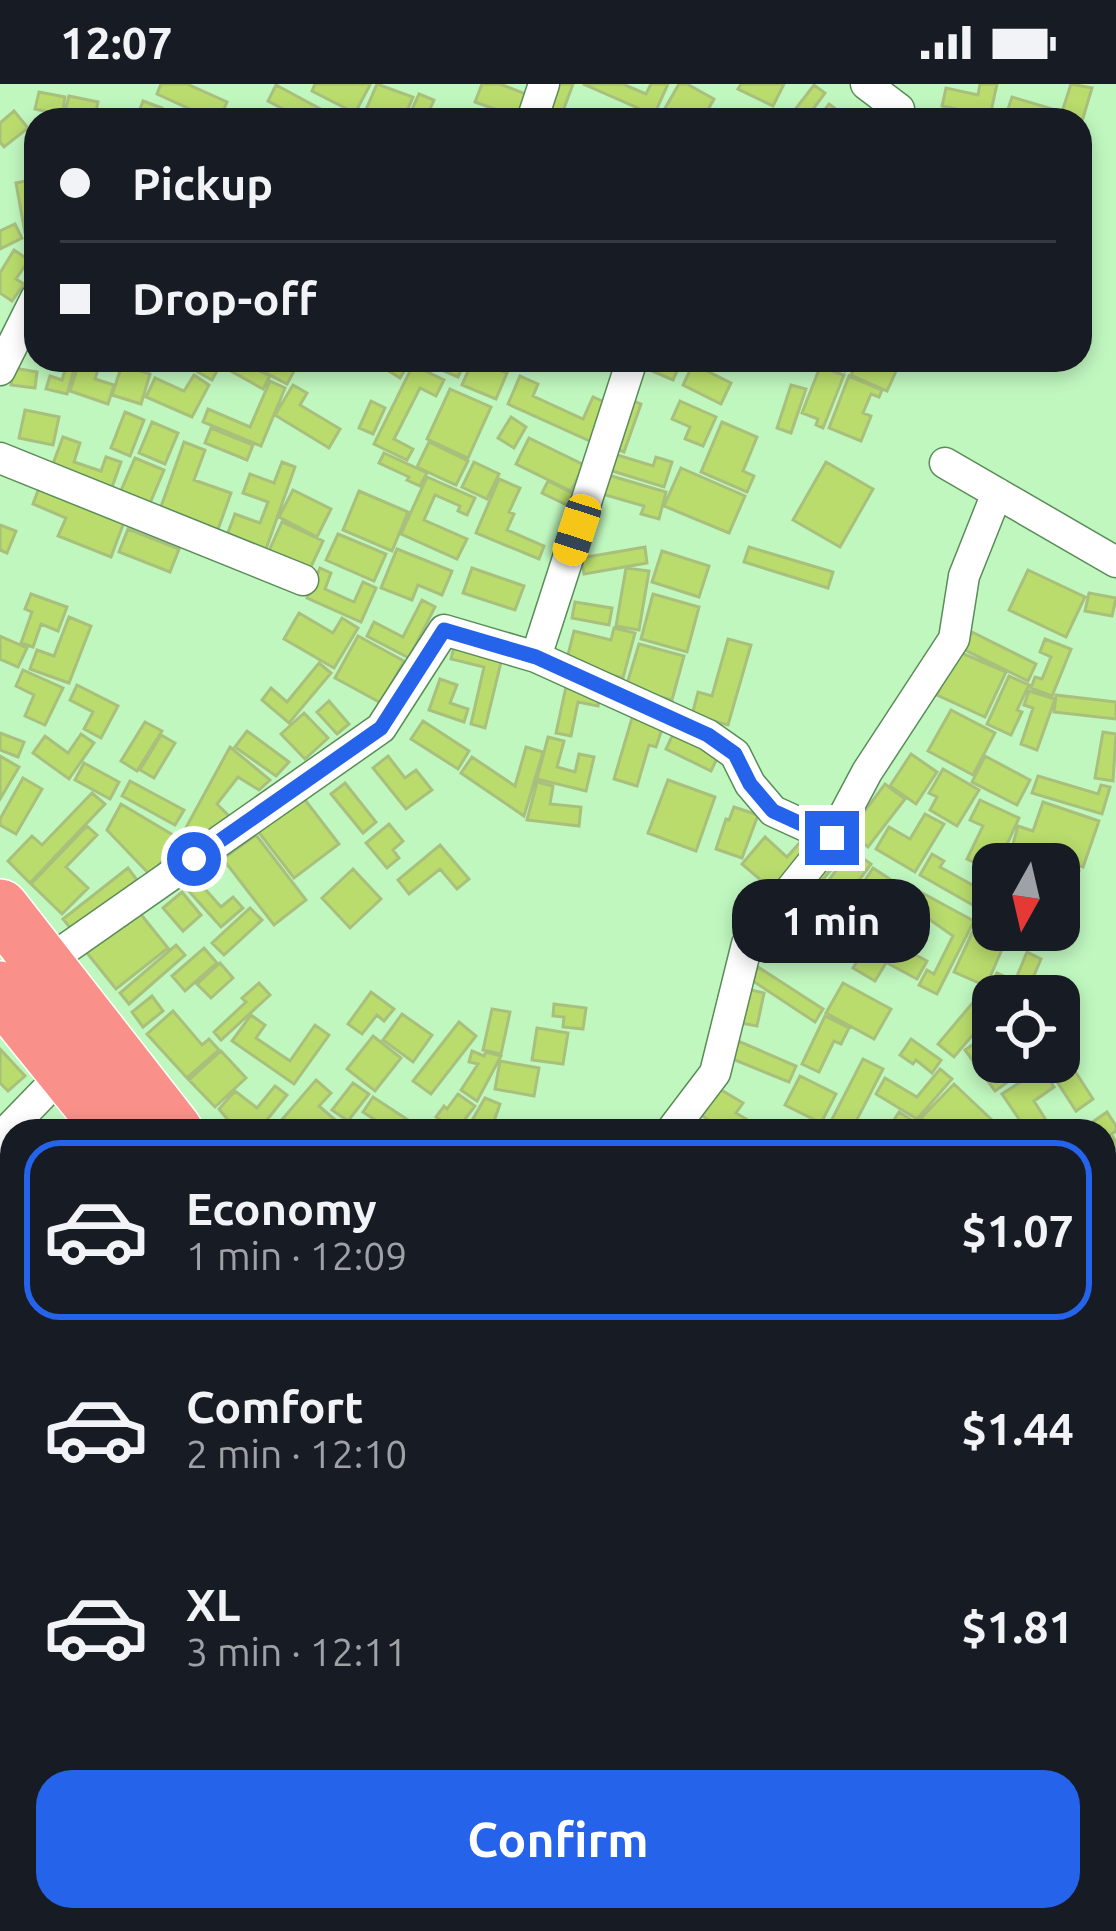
<!DOCTYPE html>
<html lang="en">
<head>
<meta charset="utf-8">
<style>
  body { margin:0; font-family:Ubuntu,sans-serif; background:#20242c; color:#f1f3f6; height:100vh; display:flex; flex-direction:column; font-size:45px; white-space:nowrap }
  * { box-sizing:border-box; margin:0 }
  p { font-size:39px; color:#9ea1a6 }
  .icon { flex:none; width:66px; height:66px; fill:none; stroke:currentColor; stroke-width:2; stroke-linecap:round; stroke-linejoin:round }
  .map { position:relative; flex:1; overflow:hidden }
  .drawer { position:absolute; left:0px; top:1035px; width:1116px; height:813px; display:flex; flex-direction:column; background:#171b24; border-radius:36px 36px 0 0; box-shadow:0 6px 18px #0003 }
  .drawer>* { flex:none }
  .guide { position:absolute; left:24px; top:24px; width:1068px; height:264px; border-radius:36px; box-shadow:0 6px 18px #0003; display:grid; align-content:center; height:264px; padding:0 36px; background:#171b24 }
  .needle { width:78px; rotate:188deg }
  .controls { position:absolute; left:972px; top:759px; display:grid; gap:24px }
  .controls a { display:grid; place-items:center; width:108px; height:108px; border-radius:24px; background:#171b24; box-shadow:0 6px 18px #0003; font-size:60px }
  .end { position:absolute; width:54px; height:54px; margin:-27px; border:15px solid #2563eb; background:#fff; box-shadow:0 0 0 6px #fff }
  .from { border-radius:50% }
  .bubble { position:absolute; height:84px; border-radius:36px; background:#171b24; box-shadow:0 6px 18px #0003; font-size:39px; font-weight:600; line-height:84px; text-align:center }
  .car { position:absolute; width:36px; height:72px; margin:-36px -18px; border-radius:15px; box-shadow:0 0 9px 3px #0007; background:linear-gradient(#f5c518 24%,#345 0 40%,#f5c518 0 76%,#345 0 86%,#f5c518 0) }
  .guide b { display:flex; align-items:center; gap:42px; height:114px; font-size:45px }
  .guide b+b { border-top:3px solid #363941 }
  .guide i { width:30px; height:30px; background:#f1f3f6 }
  ul { padding:21px 0 0; list-style:none }
  li { display:flex; align-items:center; gap:36px; height:180px; margin:0 24px 18px; padding:0 12px; border:6px solid transparent; border-radius:36px }
  li div { flex:1 }
  li b { display:block; font-size:45px }
  li em { font-style:normal; font-weight:600 }
  li.active { border-color:#2563eb }
  li>.icon { width:108px; height:108px; stroke-width:1.5 }
  .primary-button { display:flex; gap:24px; margin-top:auto; padding:24px 36px }
  .primary-button a { flex:1; height:138px; border-radius:36px; background:#2563eb; color:#fff; font-size:48px; font-weight:600; line-height:138px; text-align:center }
  .status { display:flex; justify-content:space-between; align-items:center; height:84px; padding:0 60px; background:#171b24; direction:ltr }
  .status svg { height:33px; fill:currentColor }
  .map>svg:first-child { display:block }
  .built { fill:#b0ebae }
  .building { fill:#b9dc6d; stroke:#a9c07d; stroke-width:3 }
  .lines { fill:none; stroke-linecap:round; stroke-linejoin:round }
  .street-casing { stroke:#5a8c59; stroke-width:33 }
  .highway-casing { stroke:#fff; stroke-width:60 }
  .street { stroke:#fff; stroke-width:30 }
  .highway { stroke:#fa908a; stroke-width:57 }
  .route { stroke:#2563eb; stroke-width:15 }
</style>
</head>
<body>
<div class="status"><b>12:07</b><svg viewBox="0 0 49 12"><path d="M0 12V9h3v3zM5 12V6h3v6zM10 12V3h3v9zM15 12V0h3v12zM26 1h20v11H26zM47 4h2v5h-2z"/></svg></div>
<div class="map">
<svg width="1116" height="1847" viewBox="0 0 1116 1847">
  <rect width="100%" height="100%" fill="#c0f7bf"/>
  <path class="built" d="M1104 1459 1116 1469V1847H852L843 1836H1104Z
    M92 1836H677L685 1847H87Z"/>
  <path class="building" d="M161 0H187L227 18 219 36H214L157 10Z
    M315 0H368L370 1 355 29 312 7Z
    M377 0 413 13 403 36H371L373 31 365 28Z
    M482 0H500L526 10 517 33 475 18Z
    M552 0H573L563 27 585 36H538Z
    M583 0H623L646 10 651 0H668L654 31Z
    M679 0H687L714 15 702 36H681L664 26Z
    M741 0H784L773 22 738 5Z
    M980 0H997L990 32 942 22 946 4 978 11Z
    M1071 0 1092 4 1080 44V36L1005 34 1012 13 1062 28Z
    M276 1 328 29 324 36H304L268 17Z
    M814 1 825 9 805 36H787Z
    M39 8 65 13 62 31 35 25Z
    M419 10 434 16 425 36H412L408 34Z
    M69 12 98 18 94 36H78L64 32Z
    M143 17 162 24 158 36H136Z
    M829 20 845 32 842 36H817Z
    M14 27 28 44 4 63 0 58V39Z
    M36 95V147L25 149 16 99Z
    M15 140 22 154 0 165V147Z
    M14 166 29 176 16 195 24 200 12 217 0 209V189Z
    M68 276H77L67 310 46 305 50 292 62 296Z
    M80 276H101L95 295 114 301 108 320 70 307Z
    M202 276H223L212 296 196 287Z
    M235 276 270 292 263 305 229 286Z
    M241 276H269L278 280 280 276H300L287 300Z
    M371 276H411L400 294Z
    M419 276H466L458 293Z
    M473 276 507 289 496 315 462 301Z
    M638 276H682L673 296 636 280Z
    M805 276H850L845 287 821 277 818 284 804 278Z
    M858 276H883L898 283 887 307 851 291Z
    M693 280 731 299 721 320 683 301Z
    M122 281 150 290 141 320 112 311Z
    M413 281 444 296 436 312 420 304 394 355 413 365 407 376 374 360Z
    M820 283 844 291 823 344 816 341 818 335 802 329Z
    M14 284 37 288 35 304 11 301Z
    M194 291 209 301 192 333 146 313 155 294 184 307Z
    M520 292 538 300 533 312 583 335 593 313 609 320 592 358 508 320Z
    M849 292 882 306 879 313 871 310 863 329 871 332 861 357 829 344Z
    M270 297 285 304 261 362 203 338 208 325 250 343Z
    M293 301 307 309 300 321 340 345 329 364 275 331Z
    M791 301 806 305 791 349 777 344Z
    M450 305 491 323 468 374 427 355Z
    M626 314 641 320 624 368 609 362Z
    M371 317 385 324 373 350 359 344Z
    M680 317 716 333 703 362 685 355 690 343 672 335Z
    M25 326 59 333 53 361 19 354Z
    M125 328 144 336 130 372 111 364Z
    M511 333 526 343 514 364 498 354Z
    M152 338 178 349 165 380 139 369Z
    M722 338 757 353 743 387 754 392 747 408 701 388Z
    M211 344 253 361 247 376 205 359Z
    M63 353 80 359 74 378 101 387 106 373 121 378 111 406 51 385Z
    M529 354 584 381 571 407 516 380Z
    M184 358 205 366 194 396 231 409 216 451 158 431Z
    M429 358 468 377 456 401 417 383Z
    M384 369 427 389 420 402 407 396 409 393 379 379Z
    M614 370 653 382 656 373 672 378 664 403 609 386Z
    M135 374 164 386 148 424 119 411Z
    M282 378 295 383 266 465 227 451 235 430 260 439 268 418 243 409 250 390 274 399Z
    M474 378 499 390 487 415 462 403Z
    M826 378 873 405 840 463 793 436Z
    M681 384 745 412 729 449 664 422Z
    M608 391 666 408 659 435 641 430 644 422 602 410Z
    M427 393 475 414 467 431 458 427 460 422 435 411 424 436 467 455 457 475 401 450Z
    M499 395 520 404 509 428 514 430 507 446 544 462 539 475 476 449Z
    M548 397 574 410 569 422 542 409Z
    M39 404 124 438 111 473 58 452 66 434 33 420Z
    M293 406 331 425 317 453 279 433Z
    M359 407 408 428 392 467 343 446Z
    M282 438 323 457 309 487 268 469Z
    M0 441 16 447 7 469 0 466Z
    M128 445 179 465 170 488 119 468Z
    M338 450 386 470 374 497 326 476Z
    M645 463 647 479 584 490 581 474Z
    M749 463 833 488 828 504 744 478Z
    M397 465 452 487 442 511 418 501 412 516 381 504Z
    M662 467 709 482 699 513 652 498Z
    M320 484 331 489 325 505 354 518 363 498 376 504 361 538 307 514Z
    M472 484 524 502 515 526 463 509Z
    M626 484 649 487 639 546 616 542Z
    M1028 486 1085 513 1066 553 1009 526Z
    M1089 509 1116 514 1112 532 1085 527Z
    M31 510 67 523 58 547 41 540 33 563 21 559 32 528 25 525Z
    M653 510 699 523 687 568 641 555Z
    M422 516 435 523 409 574 367 552 374 538 403 553Z
    M575 518 612 524 609 541 572 534Z
    M299 529 333 549 342 534 358 544 334 584 284 555Z
    M69 533 91 542 69 599 30 585 37 566 54 572Z
    M614 544 635 549 623 594 566 579 574 547 611 556Z
    M972 548 1036 580 1028 597 963 565Z
    M0 552 27 564 18 583 0 575Z
    M358 552 404 577 381 619 335 594Z
    M728 555 751 561 728 641 692 631 698 608 712 612Z
    M1045 555 1071 565 1052 612 1031 604 1035 593 1042 595 1051 573 1040 568Z
    M639 560 684 572 672 616 626 603Z
    M454 563 502 574 485 644 471 640 484 583 451 575Z
    M957 567 1006 588 985 633 937 611Z
    M319 579 331 589 289 639 262 616 271 604 287 618Z
    M23 586 63 604 45 641 25 632 34 611 16 602Z
    M1009 592 1029 601 1017 626 1022 628 1011 651 987 640Z
    M440 595 457 601 450 619 468 625 464 638 429 626Z
    M567 598 601 606 598 622 578 618 571 652 556 649Z
    M77 601 118 622 101 654 84 645 93 628 70 616Z
    M1029 607 1055 615 1037 666 1021 660 1033 624 1024 621Z
    M1056 611 1116 618V635L1054 628Z
    M329 617 349 640 337 650 317 628Z
    M951 626 995 649 973 691 928 667Z
    M304 629 328 654 305 675 281 650Z
    M632 634 663 642 656 663 649 661 637 702 614 695Z
    M423 637 469 667 458 685 411 655Z
    M145 638 162 647 137 687 121 677Z
    M675 646 720 668 711 687 666 665Z
    M247 647 289 678 276 692 235 663Z
    M1103 648 1116 650 1113 697 1095 694Z
    M0 649 24 658 18 673 0 666Z
    M81 650 94 659 69 695 33 669 45 652 68 669Z
    M161 651 175 659 154 694 140 686Z
    M548 653 564 657 557 683 575 688 579 670 594 673 586 707 537 695Z
    M230 663 270 696 259 706 238 693 217 720 230 733 199 762 183 749Z
    M526 663 543 668 524 732 461 689 472 673 515 702Z
    M911 670 937 688 916 720 890 702Z
    M0 672 19 683 0 715Z
    M388 672 405 694 416 686 432 706 406 725 373 684Z
    M985 672 1030 696 1017 721 972 698Z
    M84 679 119 698 110 715 75 696Z
    M943 685 979 706 957 742 930 726 937 713 929 709Z
    M1038 692 1098 710 1101 701 1110 703 1102 730 1032 709Z
    M23 694 42 705 16 750 0 741V735Z
    M668 696 715 713 696 767 648 749Z
    M130 697 184 726 175 741 122 712Z
    M537 698 553 702 550 720 581 723 579 742 527 736Z
    M345 699 376 738 363 749 331 710Z
    M885 700 905 715 868 763 849 748Z
    M92 709 105 720 30 799 8 777 32 752 42 761Z
    M302 712 339 760 294 794 257 746Z
    M980 716 1019 734 998 780H993V787L967 775 983 742 970 736Z
    M1043 718 1099 737 1083 783 1013 760 1018 742 1033 747Z
    M121 720 178 754 151 792 107 746Z
    M734 723 758 731 742 774 716 765 726 735 729 736Z
    M925 730 944 740 915 788 876 765 889 743 910 755Z
    M389 740 403 757 393 766 399 774 387 784 366 759Z
    M87 742 97 751 66 783 88 804 62 830 31 800Z
    M810 747 823 758 777 810 742 780 765 753 787 773Z
    M256 751 306 816 274 841 223 775Z
    M440 761 469 795 457 805 440 785 409 810 398 796Z
    M1011 762 1079 787 1060 842 1059 780H1005Z
    M851 766 871 780 835 829 815 815Z
    M932 770 944 777 940 783 987 809 978 824 920 791Z
    M819 776 831 786 783 843 770 832Z
    M128 784 137 796 72 846 63 835Z
    M873 784 908 807 879 851 844 828Z
    M353 785 381 815 350 844 322 814Z
    M188 786 221 823 233 813 243 824 221 843 178 795Z
    M913 804 974 837 937 910 919 901 927 886 934 890 953 852 919 828 899 856 884 845Z
    M182 808 201 831 183 847 163 824Z
    M135 823 168 864 116 905 83 864Z
    M250 824 262 836 224 871 212 859Z
    M972 849 1003 863 986 902 954 888Z
    M870 856 892 869 875 897 853 884Z
    M176 861 185 871 129 920 120 909Z
    M899 862 927 877 917 895 889 880Z
    M204 864 217 879 185 907 172 892Z
    M1027 868 1041 875 1025 912 992 899 997 889 1015 897Z
    M220 879 233 894 211 914 197 900Z
    M758 883 823 925 815 938 750 895Z
    M259 899 270 911 221 956 214 948 246 918 242 914Z
    M843 899 891 925 874 955 826 929Z
    M986 903 997 912H993V927L954 973 938 960Z
    M747 905 764 909 757 942 741 939Z
    M371 908 394 925 384 937 377 931 362 950 348 940Z
    M152 912 163 927 143 943 132 928Z
    M554 920 586 924 583 945 563 943 564 933 553 932Z
    M492 925 510 928 501 970 483 966Z
    M173 927 202 961 209 955 219 966 187 994 147 950Z
    M402 930 432 951 413 978 383 956Z
    M251 931 265 941 256 954 290 977 315 941 329 951 294 1000 232 957Z
    M825 932 849 944 841 960 834 957 819 988 802 980Z
    M459 938 476 952 431 1010 413 997Z
    M537 944 568 949 563 980 532 976Z
    M993 946V978H1036L995 1007 965 966Z
    M373 952 401 974 375 1007 347 985Z
    M911 955 941 976 932 989 916 976 913 980 900 971Z
    M738 957 796 982 789 998 730 974Z
    M0 965 25 992 8 1007 0 999Z
    M221 967 246 994 215 1023 189 996Z
    M472 967 484 972 486 968 501 972 477 1017 461 1006 478 980 469 978Z
    M863 975 883 985 851 1047H826Z
    M500 977 539 984 534 1012 495 1005Z
    M1071 981 1093 1015 1076 1027 1054 993Z
    M1042 984 1054 1003 1034 1017 1049 1041 1040 1047H1027L1002 1010Z
    M940 985 952 995 917 1035 876 1010 885 994 917 1013Z
    M800 992 836 1010 821 1039 785 1021Z
    M316 996 331 1009 319 1022 340 1040 333 1047H289L279 1039Z
    M353 999 369 1010 348 1037 332 1026Z
    M954 1000 993 1037 983 1047H935L921 1034Z
    M275 1002 287 1011 258 1047H237L219 1025 235 1007 257 1024Z
    M718 1004 743 1019 736 1029 751 1038 745 1047H726L701 1031Z
    M458 1010 475 1022 456 1047 436 1033 444 1022 447 1025Z
    M373 1013 411 1038 405 1047H379L383 1041 363 1028Z
    M485 1014 500 1020 492 1043 498 1047H466Z
    M899 1028 916 1039 911 1047H887Z
    M1107 1028 1116 1042V1047L1104 1055V1047H1080Z
    M1113 1053 1116 1058V1109L1104 1118V1060Z
    M1104 1135 1116 1152V1191L1104 1200Z
    M12 1142V1176L0 1193V1159Z
    M3 1267 12 1274V1315L0 1331V1271Z
    M1104 1328 1115 1333 1116 1330V1358L1104 1352Z
    M6 1377 12 1381V1421L9 1420 6 1425 0 1422V1388Z
    M1104 1419 1114 1428 1116 1426V1450L1104 1440Z
    M1105 1461 1116 1472V1486L1104 1498Z
    M0 1496 12 1501V1510L0 1535Z
    M1104 1502 1116 1513V1530L1108 1538 1104 1534Z
    M1112 1593 1116 1597V1625L1104 1614V1602Z
    M3 1619 12 1622 10 1657 0 1654V1628Z
    M1114 1752 1116 1773 1111 1782 1104 1778V1768Z
    M12 1785V1829L10 1831 0 1823V1799Z
    M1104 1823 1116 1827V1847H1093L1097 1836H1104Z
    M115 1836H162L156 1847H109Z
    M190 1836H225L216 1847H203Z
    M303 1836H358L352 1847H323Z
    M476 1836H553L564 1847H487Z
    M573 1836H597L601 1841 595 1847H582Z
    M892 1836H919L927 1847H877Z"/>
  <g class="lines">
    <g class="street-casing">
      <path id="street" d="M866 0 899 25 890 36
        M532 36 544 0
        M0 286 36 214
        M0 374 303 496
        M945 379 1116 478
        M536 573 632 276
        M44 880 381 644 444 546 536 573 708 651 735 670 750 700 773 727 832 754
        M671 1047 715 989 747 860 832 754 867 688 954 555 964 492 997 409
        M0 1054 65 987
        M68 1847 73 1836"/>
    </g>
    <g class="highway-casing">
      <path id="highway" d="M0 824 174 1047
        M0 906 114 1047
        M709 1836 717 1847
        M783 1836 791 1847"/>
    </g>
    <use href="#street" class="street"/>
    <use href="#highway" class="highway"/>
  </g>
  <g class="lines">
    <path class="route" d="M194 775 381 644 444 546 536 573 708 651 735 670 750 700 773 727 832 754"/>
  </g>
</svg>
<div class="controls">
<a><svg class="needle" viewBox="-14 -14 28 28"><path d="M0-13l5 13h-10z" fill="#e53935"/><path d="M0 13l5-13h-10z" fill="#9ea1a6"/></svg></a>
<a><svg class="icon" aria-label="locate" viewBox="0 0 24 24"><circle cx="12" cy="12" r="6"/><path d="M12 2v4M12 18v4M2 12h4M18 12h4"/></svg></a>
</div>
<i class="end from" style="left:194px;top:775px"></i>
<i class="end" style="left:832px;top:754px"></i>
<div class="bubble" style="left:732px;top:795px;width:198px">1 min</div>
<i class="car" style="left:577px;top:446px;rotate:198deg"></i>
<div class="guide">
<b><i class="from"></i>Pickup</b>
<b><i></i>Drop-off</b>
</div>
<section class="drawer">
<ul>
<li class="active"><svg class="icon" aria-label="car" viewBox="0 0 24 24"><path d="M5 17H2v-5l4-1 3-4h7l3 4 3 1v5h-3M9 17h6M6 11h13"/><circle cx="7" cy="17" r="2"/><circle cx="17" cy="17" r="2"/></svg><div><b>Economy</b><p>1 min · 12:09</p></div><em>$1.07</em></li>
<li><svg class="icon" aria-label="car" viewBox="0 0 24 24"><path d="M5 17H2v-5l4-1 3-4h7l3 4 3 1v5h-3M9 17h6M6 11h13"/><circle cx="7" cy="17" r="2"/><circle cx="17" cy="17" r="2"/></svg><div><b>Comfort</b><p>2 min · 12:10</p></div><em>$1.44</em></li>
<li><svg class="icon" aria-label="car" viewBox="0 0 24 24"><path d="M5 17H2v-5l4-1 3-4h7l3 4 3 1v5h-3M9 17h6M6 11h13"/><circle cx="7" cy="17" r="2"/><circle cx="17" cy="17" r="2"/></svg><div><b>XL</b><p>3 min · 12:11</p></div><em>$1.81</em></li>
</ul>
<div class="primary-button"><a>Confirm</a></div>
</section>
</div>
</body>
</html>
